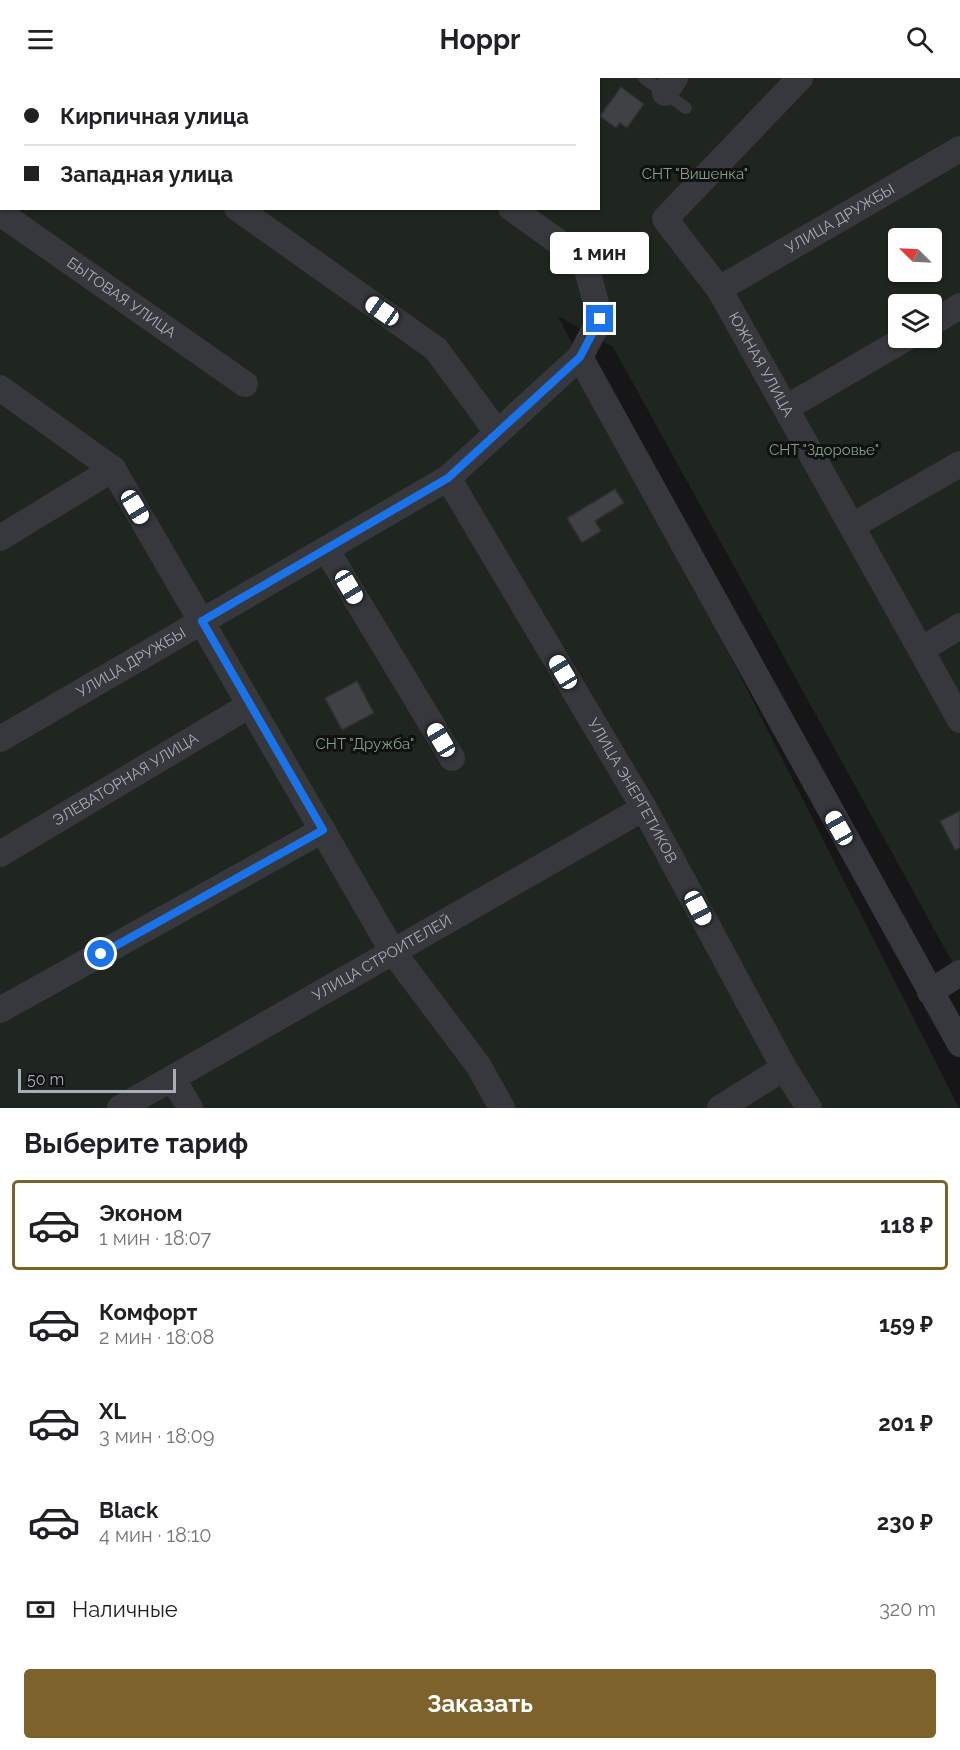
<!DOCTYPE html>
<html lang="ru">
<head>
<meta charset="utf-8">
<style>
  body { margin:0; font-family:Raleway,sans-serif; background:#f6f6f6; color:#202124; height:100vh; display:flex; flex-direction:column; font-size:22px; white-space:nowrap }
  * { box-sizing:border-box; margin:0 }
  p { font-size:20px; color:#757577 }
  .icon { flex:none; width:33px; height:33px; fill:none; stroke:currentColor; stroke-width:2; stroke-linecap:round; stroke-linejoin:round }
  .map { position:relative; height:1030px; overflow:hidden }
  .sheet { display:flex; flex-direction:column; background:#fff; flex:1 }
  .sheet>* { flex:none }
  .banner { position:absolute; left:0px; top:0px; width:600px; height:132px; box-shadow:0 2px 4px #0004; display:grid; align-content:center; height:132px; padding:0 24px; background:#fff }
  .needle { width:39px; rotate:294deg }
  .tools { position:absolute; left:888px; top:150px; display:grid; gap:12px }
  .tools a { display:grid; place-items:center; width:54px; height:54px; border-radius:6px; background:#fff; box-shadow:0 2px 4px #0004; font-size:30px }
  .scale { position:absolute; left:18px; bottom:15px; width:158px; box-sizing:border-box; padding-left:6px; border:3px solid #a8adb8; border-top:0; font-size:16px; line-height:21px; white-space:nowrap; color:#a8adb8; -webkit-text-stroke:4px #111113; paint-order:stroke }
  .end { position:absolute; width:27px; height:27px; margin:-14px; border:8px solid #1a73e8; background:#fff; box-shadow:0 0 0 3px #fff }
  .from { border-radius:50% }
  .bubble { position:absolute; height:42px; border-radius:6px; background:#fff; box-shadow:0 2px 4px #0004; font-size:20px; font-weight:700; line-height:42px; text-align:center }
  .car { position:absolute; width:18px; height:36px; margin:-18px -9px; border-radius:8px; box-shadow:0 0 4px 2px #0007; background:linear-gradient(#fff 24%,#345 0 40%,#fff 0 76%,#345 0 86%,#fff 0) }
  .banner b { display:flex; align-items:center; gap:21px; height:57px; font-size:22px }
  .banner b+b { border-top:2px solid #e0e0e0 }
  .banner i { width:15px; height:15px; background:#202124 }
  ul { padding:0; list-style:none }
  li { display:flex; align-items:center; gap:18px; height:90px; margin:0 12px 9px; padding:0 12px; border:3px solid transparent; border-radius:6px }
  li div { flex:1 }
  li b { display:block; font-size:22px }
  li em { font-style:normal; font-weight:700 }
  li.current { border-color:#7e622b }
  li>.icon { width:54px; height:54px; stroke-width:1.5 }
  h2 { padding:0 24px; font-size:27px; line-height:72px }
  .pay { display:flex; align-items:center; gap:15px; height:66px; padding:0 24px; font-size:22px }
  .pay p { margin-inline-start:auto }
  .button { display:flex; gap:12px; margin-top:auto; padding:12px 24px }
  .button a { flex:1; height:69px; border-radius:6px; background:#7e622b; color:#fff; font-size:24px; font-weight:700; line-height:69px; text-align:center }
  header { display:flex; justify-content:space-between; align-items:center; height:78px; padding:0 24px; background:#fff; font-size:27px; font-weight:700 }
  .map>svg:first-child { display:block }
  .green { fill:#1e261f; fill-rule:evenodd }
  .building { fill:#404145; stroke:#303034; stroke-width:1.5 }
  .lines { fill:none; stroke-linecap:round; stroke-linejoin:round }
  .lane { stroke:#37383d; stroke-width:12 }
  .street { stroke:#37383d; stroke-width:26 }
  .route { stroke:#1a73e8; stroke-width:8 }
  .labels { text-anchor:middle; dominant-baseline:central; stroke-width:6; stroke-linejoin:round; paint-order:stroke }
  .park-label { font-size:15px; fill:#7fa381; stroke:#111113 }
  .street-label { font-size:15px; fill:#a8adb8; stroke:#111113 }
</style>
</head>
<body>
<header><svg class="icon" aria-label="menu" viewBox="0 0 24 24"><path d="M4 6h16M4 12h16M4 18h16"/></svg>Hoppr<svg class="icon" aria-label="search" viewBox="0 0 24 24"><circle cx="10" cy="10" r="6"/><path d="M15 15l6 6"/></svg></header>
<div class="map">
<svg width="960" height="1030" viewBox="0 0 960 1030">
  <rect width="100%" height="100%" fill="#161618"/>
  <path class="green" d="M0 0H960V898L613 269 558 238 959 1030H0ZM2 2H598V130H2ZM898 160H932V194H898ZM898 226H932V260H898Z"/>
  <path class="building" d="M621 9 644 26 627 50 620 45 616 50 600 38Z
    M615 411 624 425 595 443 601 453 582 465 567 440Z
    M357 603 374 635 342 652 325 620Z
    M960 733V770L955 772 940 743Z"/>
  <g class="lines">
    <path class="lane" d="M644 0 686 30"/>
    <g class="street">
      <path d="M52 0 54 2"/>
      <path d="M326 0 328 2"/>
      <path id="s1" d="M800 0 665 141 719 211 960 642"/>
      <path d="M665 15 675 0"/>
      <path d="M0 54 2 52"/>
      <path d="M237 130 436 271 497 354"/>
      <path id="s2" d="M0 135 245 306"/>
      <path id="s3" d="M719 211 960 71"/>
      <path d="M932 245 960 228"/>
      <path d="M580 279 960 966"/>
      <path d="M0 310 113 391 393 874 478 987 502 1030"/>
      <path d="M786 330 906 260"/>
      <path id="s4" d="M448 400 644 730 784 990 809 1030"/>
      <path d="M852 448 960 386"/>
      <path d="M0 460 113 391"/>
      <path d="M326 471 452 680"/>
      <path d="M921 572 960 548"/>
      <path id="s5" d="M0 661 448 400 580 279 600 241 585 183 511 130"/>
      <path id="s6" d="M0 776 250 627"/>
      <path d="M930 914 960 895"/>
      <path d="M0 932 323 752"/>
      <path d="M173 1001 190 1030"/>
      <path id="s7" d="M120 1030 644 730"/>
      <path d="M720 1030 784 990"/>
    </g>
  </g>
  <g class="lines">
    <path class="route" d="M101 876 323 752 202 543 448 400 580 279 600 241"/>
  </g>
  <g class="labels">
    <g class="park-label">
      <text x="695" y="96">СНТ "Вишенка"</text>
      <text x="824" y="372">СНТ "Здоровье"</text>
      <text x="365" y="666">СНТ "Дружба"</text>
    </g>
    <g class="street-label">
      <text stroke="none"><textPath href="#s3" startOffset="140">УЛИЦА ДРУЖБЫ</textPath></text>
      <text stroke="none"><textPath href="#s2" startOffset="148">БЫТОВАЯ УЛИЦА</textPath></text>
      <text stroke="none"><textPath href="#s1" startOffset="370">ЮЖНАЯ УЛИЦА</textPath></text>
      <text stroke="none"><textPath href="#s5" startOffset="152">УЛИЦА ДРУЖБЫ</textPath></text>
      <text stroke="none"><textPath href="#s6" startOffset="146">ЭЛЕВАТОРНАЯ УЛИЦА</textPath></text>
      <text stroke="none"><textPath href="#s4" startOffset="363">УЛИЦА ЭНЕРГЕТИКОВ</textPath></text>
      <text stroke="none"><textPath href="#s7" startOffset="302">УЛИЦА СТРОИТЕЛЕЙ</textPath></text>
    </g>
  </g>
</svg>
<div class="tools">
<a><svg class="needle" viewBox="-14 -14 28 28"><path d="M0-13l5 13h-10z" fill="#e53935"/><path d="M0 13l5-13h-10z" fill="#757577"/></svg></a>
<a><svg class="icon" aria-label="layers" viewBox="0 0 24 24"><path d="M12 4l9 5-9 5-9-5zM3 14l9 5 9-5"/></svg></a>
</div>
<div class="scale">50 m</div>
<i class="end from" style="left:101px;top:876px"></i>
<i class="end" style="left:600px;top:241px"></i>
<div class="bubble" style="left:550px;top:154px;width:99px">1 мин</div>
<i class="car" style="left:382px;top:233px;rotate:305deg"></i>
<i class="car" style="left:135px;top:429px;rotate:149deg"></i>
<i class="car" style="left:349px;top:509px;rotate:149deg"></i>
<i class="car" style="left:563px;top:594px;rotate:329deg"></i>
<i class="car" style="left:441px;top:662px;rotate:329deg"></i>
<i class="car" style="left:839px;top:750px;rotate:331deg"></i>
<i class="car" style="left:698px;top:830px;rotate:152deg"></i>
<div class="banner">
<b><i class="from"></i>Кирпичная улица</b>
<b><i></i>Западная улица</b>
</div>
</div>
<section class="sheet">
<h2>Выберите тариф</h2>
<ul>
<li class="current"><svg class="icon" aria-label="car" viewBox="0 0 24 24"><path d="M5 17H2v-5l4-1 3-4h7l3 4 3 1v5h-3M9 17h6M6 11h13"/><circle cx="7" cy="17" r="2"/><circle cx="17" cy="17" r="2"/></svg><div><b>Эконом</b><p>1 мин · 18:07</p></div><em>118 ₽</em></li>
<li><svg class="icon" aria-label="car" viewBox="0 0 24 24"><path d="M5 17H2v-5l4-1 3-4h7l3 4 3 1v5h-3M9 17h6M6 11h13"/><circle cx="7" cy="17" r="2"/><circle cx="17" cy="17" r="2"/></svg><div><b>Комфорт</b><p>2 мин · 18:08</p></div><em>159 ₽</em></li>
<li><svg class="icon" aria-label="car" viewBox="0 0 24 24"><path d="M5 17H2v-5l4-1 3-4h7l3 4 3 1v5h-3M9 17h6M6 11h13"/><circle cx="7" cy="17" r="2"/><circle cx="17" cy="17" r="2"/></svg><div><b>XL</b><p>3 мин · 18:09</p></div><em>201 ₽</em></li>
<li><svg class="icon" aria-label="car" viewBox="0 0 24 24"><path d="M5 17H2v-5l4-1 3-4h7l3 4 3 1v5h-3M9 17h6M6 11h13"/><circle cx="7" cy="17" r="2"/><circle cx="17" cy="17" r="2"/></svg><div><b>Black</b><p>4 мин · 18:10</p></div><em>230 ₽</em></li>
</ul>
<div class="pay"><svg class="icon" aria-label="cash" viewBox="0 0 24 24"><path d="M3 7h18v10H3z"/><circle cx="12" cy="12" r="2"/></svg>Наличные<p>320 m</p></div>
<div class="button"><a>Заказать</a></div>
</section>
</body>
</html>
